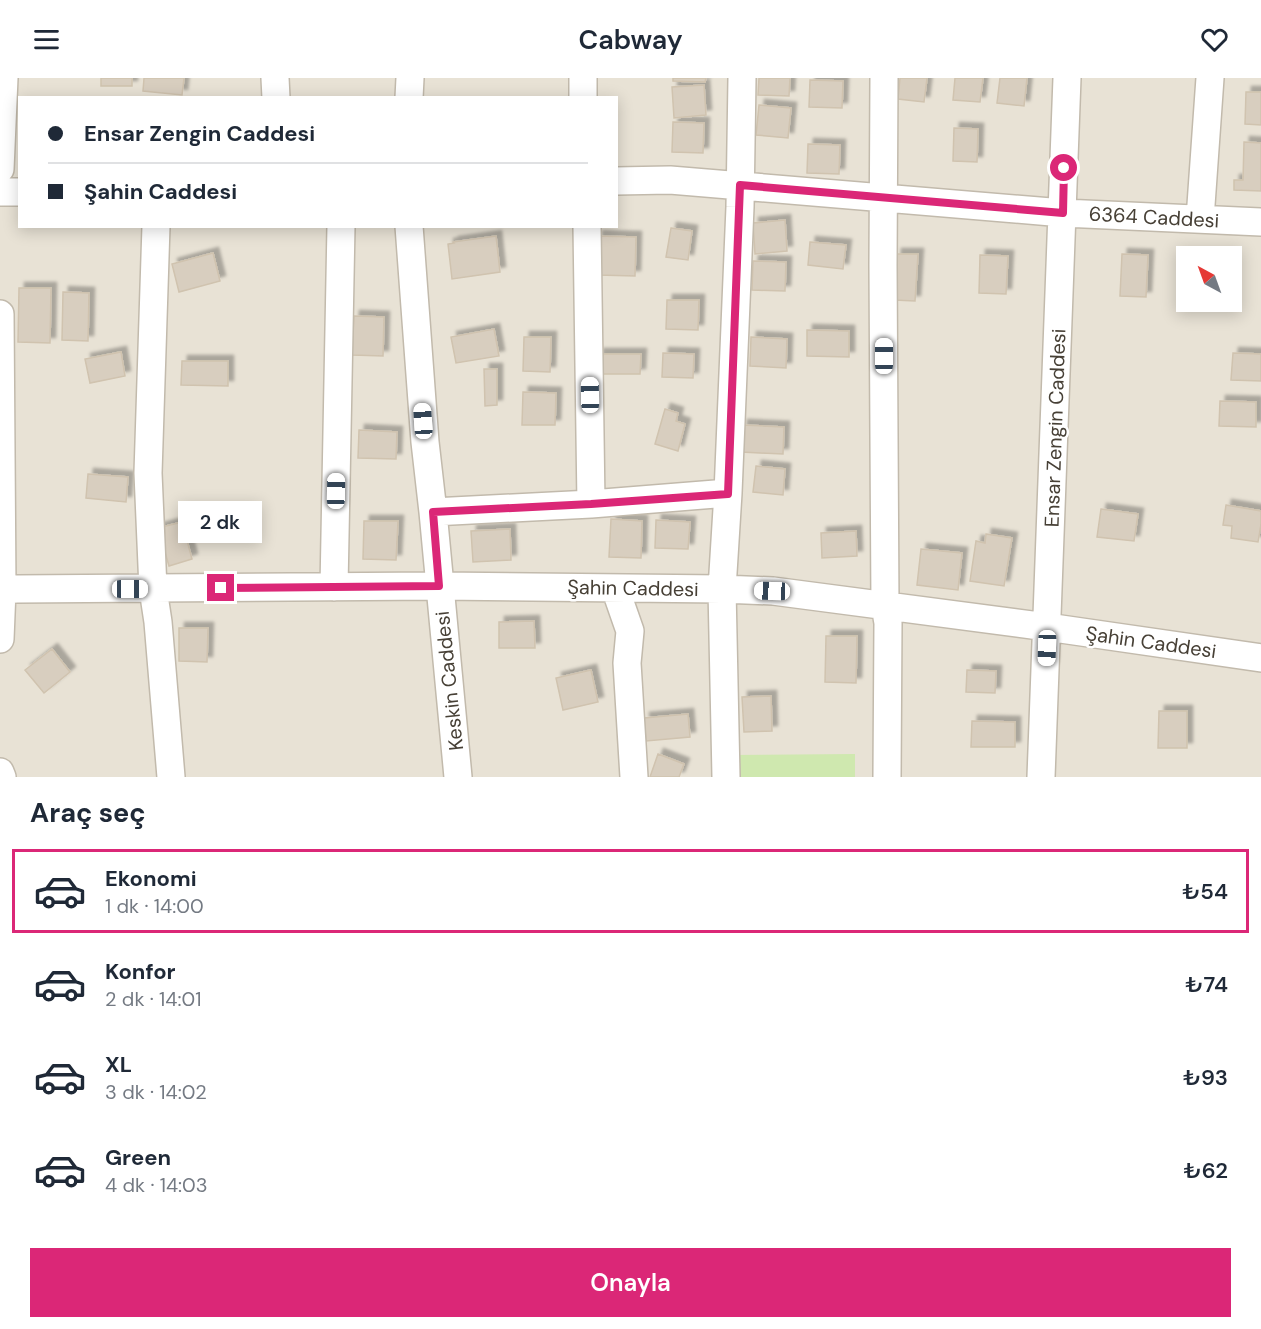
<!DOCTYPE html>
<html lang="tr">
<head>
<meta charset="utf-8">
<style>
  body { margin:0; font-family:"DM Sans",sans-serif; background:#f2f2f3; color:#1f2937; height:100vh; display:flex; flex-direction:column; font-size:22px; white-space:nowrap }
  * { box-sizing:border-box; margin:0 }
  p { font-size:20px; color:#747a83 }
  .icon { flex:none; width:33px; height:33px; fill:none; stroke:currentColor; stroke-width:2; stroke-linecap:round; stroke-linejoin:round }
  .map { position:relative; height:699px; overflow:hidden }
  .drawer { display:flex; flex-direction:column; background:#fff; flex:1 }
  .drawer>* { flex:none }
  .top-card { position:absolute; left:18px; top:18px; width:600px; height:132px; border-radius:0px; box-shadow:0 3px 15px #0003; display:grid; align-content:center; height:132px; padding:0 30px; background:#fff }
  .needle { width:39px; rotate:319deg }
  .buttons { position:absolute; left:1176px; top:168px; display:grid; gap:12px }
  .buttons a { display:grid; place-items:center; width:66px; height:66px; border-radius:0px; background:#fff; box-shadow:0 3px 15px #0003; font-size:30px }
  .end { position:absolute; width:27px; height:27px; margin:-14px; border:8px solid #db2777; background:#fff; box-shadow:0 0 0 3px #fff }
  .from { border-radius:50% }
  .bubble { position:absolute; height:42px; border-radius:0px; background:#fff; box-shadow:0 3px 15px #0003; font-size:20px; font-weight:600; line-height:42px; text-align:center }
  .car { position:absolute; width:18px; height:36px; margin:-18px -9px; border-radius:8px; box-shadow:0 0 4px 2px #0007; background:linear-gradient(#fff 24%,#345 0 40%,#fff 0 76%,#345 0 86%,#fff 0) }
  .top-card b { display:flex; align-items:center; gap:21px; height:57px; font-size:22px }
  .top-card b+b { border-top:2px solid #e0e1e3 }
  .top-card i { width:15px; height:15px; background:#1f2937 }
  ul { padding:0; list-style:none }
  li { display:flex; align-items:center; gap:18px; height:84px; margin:0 12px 9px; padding:0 18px; border:3px solid transparent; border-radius:0px }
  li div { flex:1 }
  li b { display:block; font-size:22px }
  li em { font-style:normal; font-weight:600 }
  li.on { border-color:#db2777 }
  li>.icon { width:54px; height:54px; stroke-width:1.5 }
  h2 { padding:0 30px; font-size:27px; line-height:72px }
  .button { display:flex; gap:12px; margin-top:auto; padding:12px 30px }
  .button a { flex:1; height:69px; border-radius:0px; background:#db2777; color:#fff; font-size:24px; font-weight:600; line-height:69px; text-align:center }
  header { display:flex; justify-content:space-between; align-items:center; height:78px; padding:0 30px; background:#fff; font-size:27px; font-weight:600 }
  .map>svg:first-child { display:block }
  .residential { fill:#e8e2d5; fill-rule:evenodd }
  .green { fill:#cfe8af }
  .building { fill:#d8cebf; stroke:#d0c3af; stroke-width:1.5; filter:url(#shadow) }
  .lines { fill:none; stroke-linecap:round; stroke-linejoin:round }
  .minor-casing { stroke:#c2baac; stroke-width:30 }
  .minor { stroke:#fff; stroke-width:27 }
  .route { stroke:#db2777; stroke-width:8 }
  .labels { text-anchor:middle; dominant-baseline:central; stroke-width:5; stroke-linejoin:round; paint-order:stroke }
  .street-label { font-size:20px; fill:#474036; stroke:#fff }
</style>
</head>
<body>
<header><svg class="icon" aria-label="menu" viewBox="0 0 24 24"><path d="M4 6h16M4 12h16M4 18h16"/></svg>Cabway<svg class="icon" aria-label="heart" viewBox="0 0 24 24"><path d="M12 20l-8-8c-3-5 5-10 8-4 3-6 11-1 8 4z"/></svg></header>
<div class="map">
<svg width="1261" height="699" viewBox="0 0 1261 699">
  <defs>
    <filter id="shadow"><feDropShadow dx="5.5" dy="-5.5" stdDeviation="1.5" flood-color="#0004"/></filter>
  </defs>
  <rect width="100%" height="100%" fill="#f4f0e7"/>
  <path class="residential" d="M0 0H1261V699H0ZM20 20H616V148H20ZM1186 178H1232V224H1186Z"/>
  <path class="green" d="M855 676V699H728V677Z"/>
  <path class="building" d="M101 0H132V8H101Z
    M144 0H184L182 17 143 13Z
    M673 0H706L705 4 673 3Z
    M759 0H790L789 18 758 17Z
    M900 0H927L924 24 898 21Z
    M955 0H983L980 24 953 22Z
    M1000 0H1027L1024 28 997 25Z
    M810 2 843 3 842 30 809 29Z
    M704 7 706 37 674 40 672 9Z
    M1246 14H1261V47L1245 46Z
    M759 27 791 30 788 60 756 57Z
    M673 44 704 45 703 75 672 74Z
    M954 50 978 51 977 84 953 83Z
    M1244 64 1261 65V113L1234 112V102H1243Z
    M808 66 840 67 839 96 807 95Z
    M785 142 787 173 755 176 753 145Z
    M671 150 692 153 688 182 666 179Z
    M496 158 500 194 452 201 448 166 454 165 453 164Z
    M597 158 636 159 635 198 597 197Z
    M810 164 846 167 843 191 808 187Z
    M213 175 220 203 179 214 172 186Z
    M896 176H918L915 223 894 222Z
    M1122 176 1148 177 1146 219 1120 218Z
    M980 177 1008 178 1006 216 979 215Z
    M753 183 786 184 785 213 752 212Z
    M19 210H51L50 265 18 264Z
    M63 214 89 215 88 263 62 262Z
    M667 222H699L698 252 666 251Z
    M354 238 384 239 383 278 352 277Z
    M494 251 499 278 456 285 451 259Z
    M807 252 849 253V279L807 278Z
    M524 259H551L550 294 523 293Z
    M751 259 787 261 786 290 750 288Z
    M121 274 125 298 90 305 85 281Z
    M663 275 694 276 693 300 662 299Z
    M1233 275 1261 276V303L1231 302Z
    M598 276H641L640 296H598Z
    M182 283H228V308L181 307Z
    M484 291H497V327L485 328Z
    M523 314 556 315 555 347H522Z
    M1220 323 1256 324V349L1219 348Z
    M665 331 678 335 676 343 685 346 678 373 655 366Z
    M742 347 784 349 783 376 741 374Z
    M359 352 397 354 396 381 358 380Z
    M756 388 785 391 783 417 753 414Z
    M88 396 128 399 126 424 86 420Z
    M1226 427 1261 433V446L1258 464 1231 460 1232 448 1223 447Z
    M1101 431 1138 436 1134 463 1097 459Z
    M611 441 642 443 641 480 609 479Z
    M656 442 690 444 688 471 655 470Z
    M364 443H398L396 482 363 481Z
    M182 444 192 481 169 488 158 450Z
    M510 451 511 482 473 484 471 453Z
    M856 453 857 478 822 480 821 455Z
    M986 456 1012 460 1004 508 970 503 976 463 985 465Z
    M921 471 962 475 958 512 917 507Z
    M534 543 535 570H499V544Z
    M179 550H208L207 584 179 583Z
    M826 558H857L856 605 825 604Z
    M52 571 70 594 44 615 25 592Z
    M591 592 598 624 563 632 556 600Z
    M967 592 996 593 995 615 966 614Z
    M771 618 772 653 744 654 742 619Z
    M1159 633H1187V670H1158Z
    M688 636 690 659 646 663 644 640Z
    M972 643 1015 644V669H971Z
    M658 676 684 686 679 699H650Z"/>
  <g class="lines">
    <g class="minor-casing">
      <path id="minor" d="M275 0 276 20
        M583 0V20
        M884 0 883 187 885 528 888 545 887 699
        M409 20 410 0
        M0 91 4 0
        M616 103 670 102 1063 135 1261 144
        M0 114H20
        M1200 141 1210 0
        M156 148 148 395 153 511 158 544 171 699
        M409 148 425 364 433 434 458 699
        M587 148 591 426
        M0 236 2 512 0 561
        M433 434 591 426 728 415
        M334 509 341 148
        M615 510 630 553 627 585 634 699
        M0 512 17 511 439 508 722 511 773 513 1047 549 1261 580
        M0 694 2 699
        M726 699 722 511 728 415 740 129 742 0
        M1041 699 1067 0"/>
    </g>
    <use href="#minor" class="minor"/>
  </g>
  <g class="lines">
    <path class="route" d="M221 510 439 508 433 434 591 426 728 416 740 107 1063 135 1064 90"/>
  </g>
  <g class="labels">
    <g class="street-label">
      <text transform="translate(1154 139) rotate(3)">6364 Caddesi</text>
      <text transform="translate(1055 350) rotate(-88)">Ensar Zengin Caddesi</text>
      <text transform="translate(633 510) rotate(1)">Şahin Caddesi</text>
      <text transform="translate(1151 564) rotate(8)">Şahin Caddesi</text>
      <text transform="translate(449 603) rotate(-96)">Keskin Caddesi</text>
    </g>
  </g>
</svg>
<div class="buttons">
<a><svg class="needle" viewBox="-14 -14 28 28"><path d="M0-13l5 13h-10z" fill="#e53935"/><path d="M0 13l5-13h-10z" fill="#747a83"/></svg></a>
</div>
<i class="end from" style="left:1064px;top:90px"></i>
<i class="end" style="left:221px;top:510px"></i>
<div class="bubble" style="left:178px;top:423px;width:84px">2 dk</div>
<i class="car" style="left:884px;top:278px;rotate:0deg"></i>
<i class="car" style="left:590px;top:317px;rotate:359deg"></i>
<i class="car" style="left:423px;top:343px;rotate:356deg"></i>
<i class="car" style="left:336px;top:413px;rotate:1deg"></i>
<i class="car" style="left:130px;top:511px;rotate:90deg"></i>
<i class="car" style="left:772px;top:513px;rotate:272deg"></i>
<i class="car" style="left:1047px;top:570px;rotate:182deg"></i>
<div class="top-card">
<b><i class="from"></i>Ensar Zengin Caddesi</b>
<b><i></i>Şahin Caddesi</b>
</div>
</div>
<section class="drawer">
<h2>Araç seç</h2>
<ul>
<li class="on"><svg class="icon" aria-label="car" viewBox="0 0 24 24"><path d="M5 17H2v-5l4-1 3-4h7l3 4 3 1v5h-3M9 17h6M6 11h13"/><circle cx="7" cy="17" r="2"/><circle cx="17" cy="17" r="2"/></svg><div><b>Ekonomi</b><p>1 dk · 14:00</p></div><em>₺54</em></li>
<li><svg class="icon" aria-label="car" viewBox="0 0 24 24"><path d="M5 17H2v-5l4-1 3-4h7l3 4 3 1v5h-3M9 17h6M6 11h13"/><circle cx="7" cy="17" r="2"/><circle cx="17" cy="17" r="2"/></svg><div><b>Konfor</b><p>2 dk · 14:01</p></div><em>₺74</em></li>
<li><svg class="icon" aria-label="car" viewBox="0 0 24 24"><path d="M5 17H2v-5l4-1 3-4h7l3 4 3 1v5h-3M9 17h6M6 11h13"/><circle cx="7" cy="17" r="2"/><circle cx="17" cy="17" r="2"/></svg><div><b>XL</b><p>3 dk · 14:02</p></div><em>₺93</em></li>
<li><svg class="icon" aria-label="car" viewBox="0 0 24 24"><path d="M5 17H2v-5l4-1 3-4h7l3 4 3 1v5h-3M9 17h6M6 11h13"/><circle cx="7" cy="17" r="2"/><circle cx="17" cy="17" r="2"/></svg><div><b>Green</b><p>4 dk · 14:03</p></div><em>₺62</em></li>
</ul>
<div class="button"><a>Onayla</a></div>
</section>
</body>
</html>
